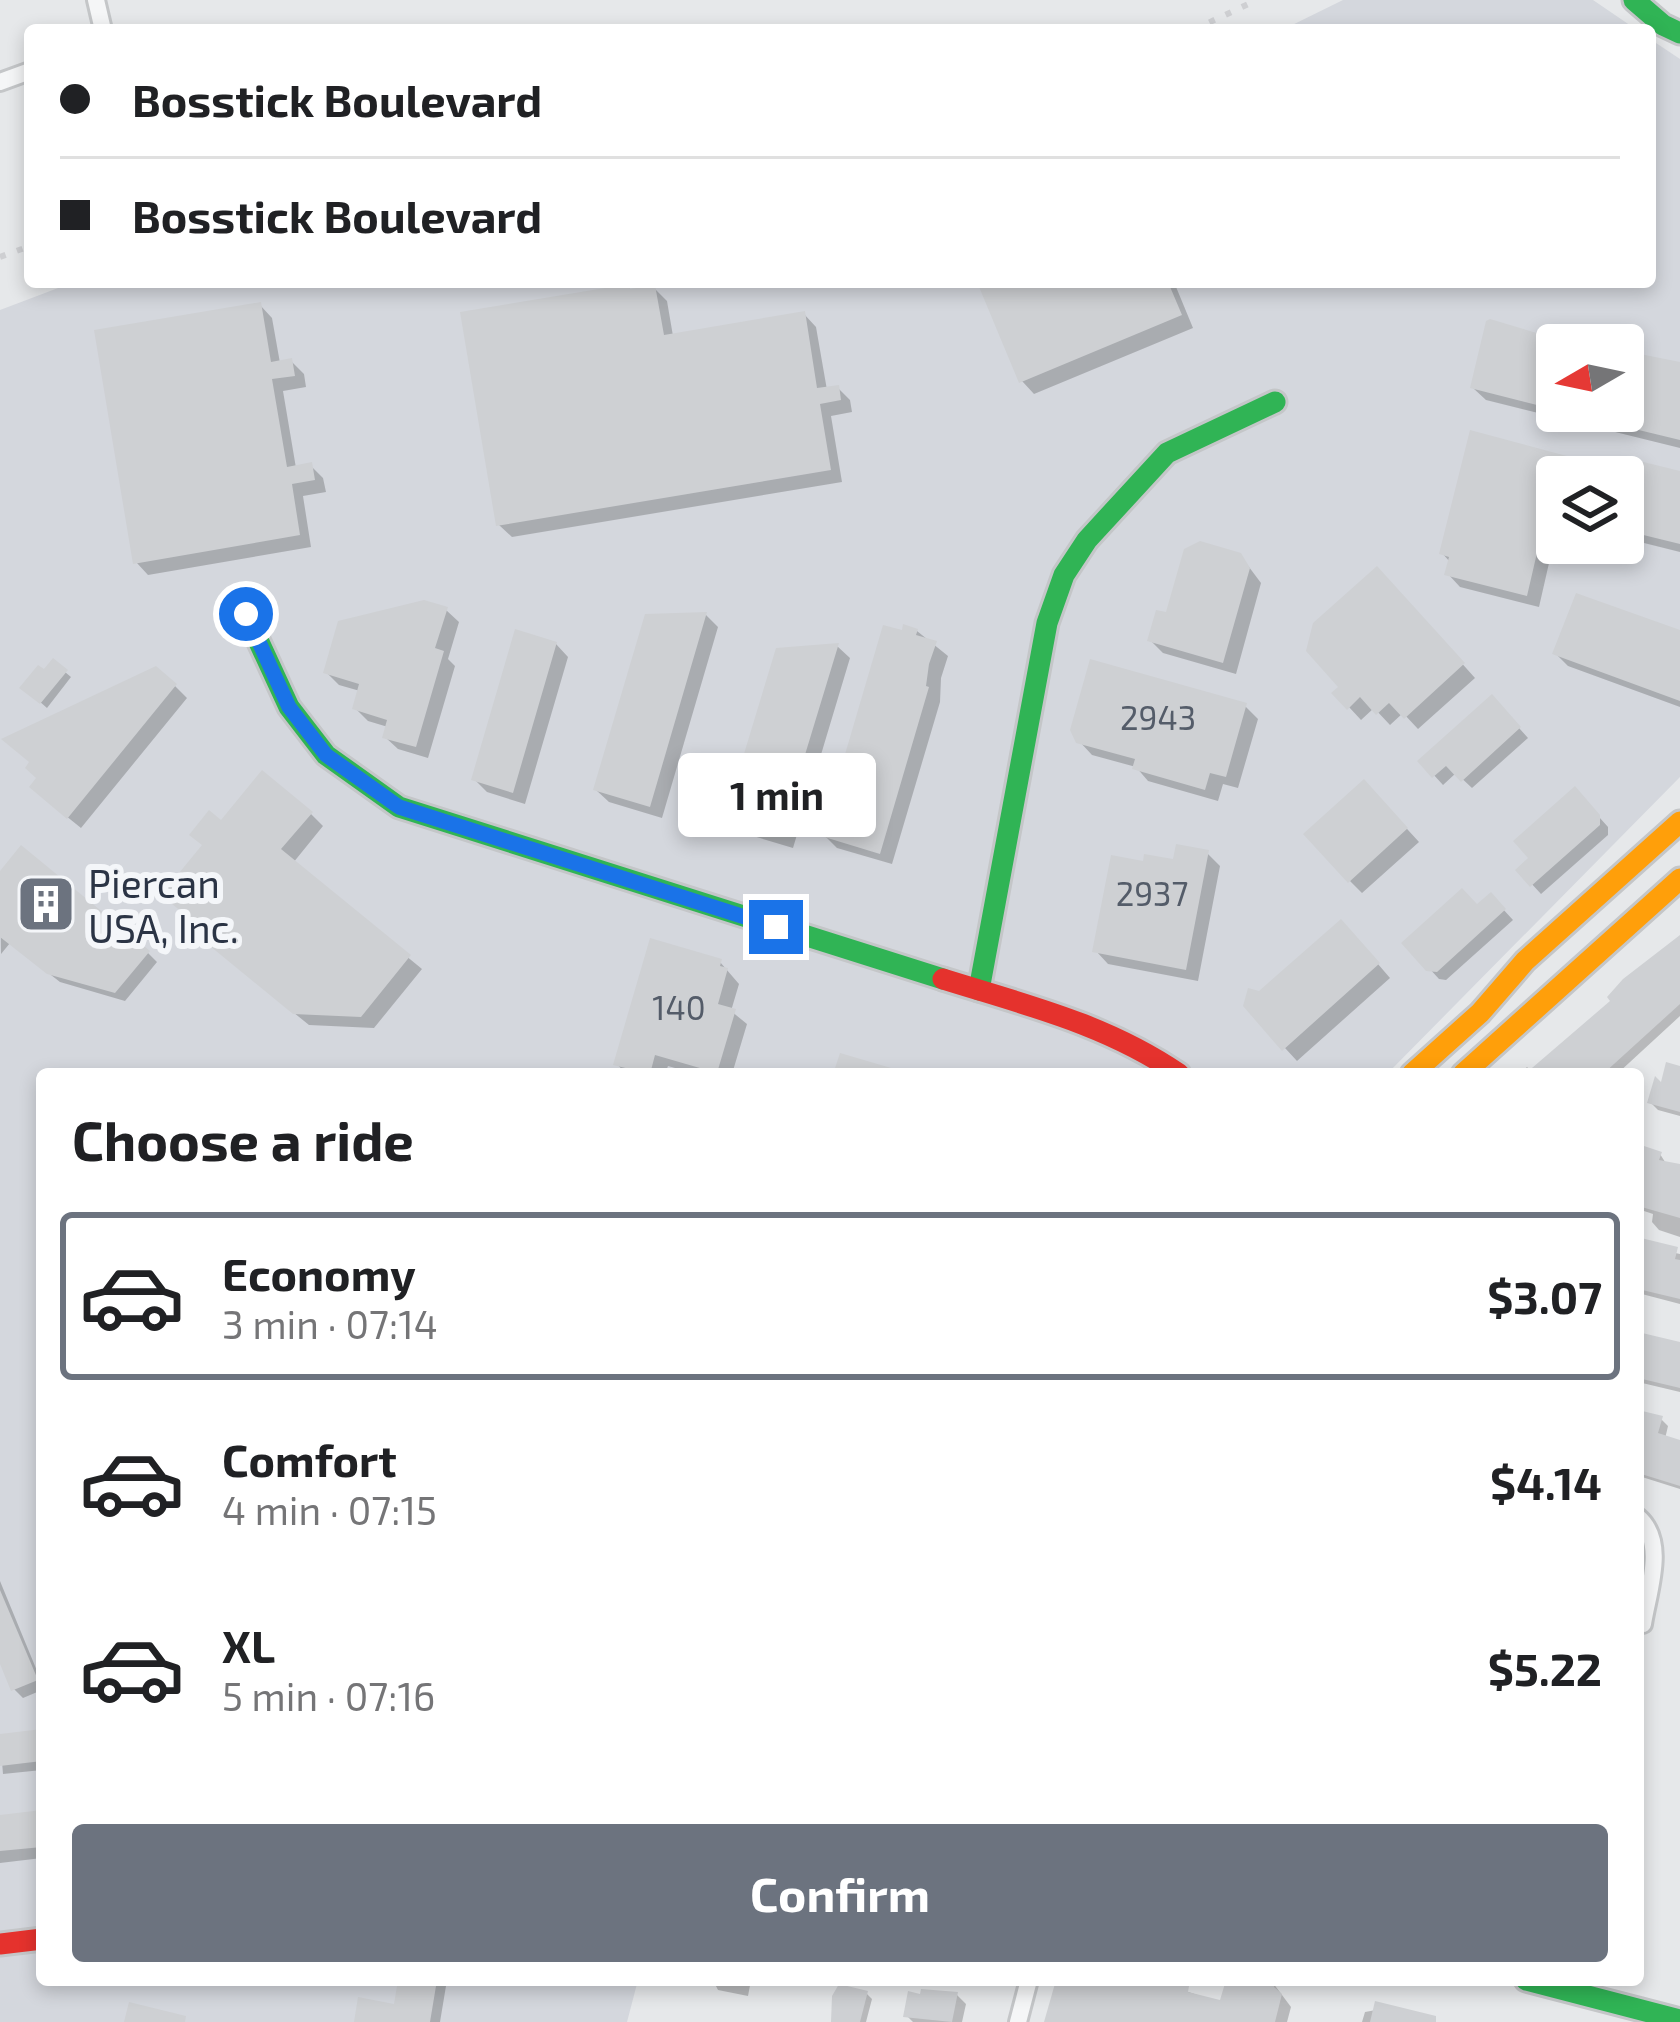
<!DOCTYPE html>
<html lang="en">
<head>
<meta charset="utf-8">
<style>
  body { margin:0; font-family:"Exo 2",sans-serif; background:#f6f6f6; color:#202124; height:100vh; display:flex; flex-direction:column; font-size:45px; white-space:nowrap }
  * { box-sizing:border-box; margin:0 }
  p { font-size:39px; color:#757577 }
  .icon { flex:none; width:66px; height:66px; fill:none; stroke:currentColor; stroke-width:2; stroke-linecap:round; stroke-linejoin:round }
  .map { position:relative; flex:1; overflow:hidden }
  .sheet { position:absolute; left:36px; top:1068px; width:1608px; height:918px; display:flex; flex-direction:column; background:#fff; border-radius:12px; box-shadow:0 6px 18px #0003 }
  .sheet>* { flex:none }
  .top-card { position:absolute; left:24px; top:24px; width:1632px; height:264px; border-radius:12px; box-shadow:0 6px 18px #0003; display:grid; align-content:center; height:264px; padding:0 36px; background:#fff }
  .needle { width:78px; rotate:261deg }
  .buttons { position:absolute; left:1536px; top:324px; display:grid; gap:24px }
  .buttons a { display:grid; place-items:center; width:108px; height:108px; border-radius:12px; background:#fff; box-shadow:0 6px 18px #0003; font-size:60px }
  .end { position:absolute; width:54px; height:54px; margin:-27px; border:15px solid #1a73e8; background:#fff; box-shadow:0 0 0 6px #fff }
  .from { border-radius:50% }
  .bubble { position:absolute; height:84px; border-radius:12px; background:#fff; box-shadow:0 6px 18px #0003; font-size:39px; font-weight:700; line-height:84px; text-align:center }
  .top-card b { display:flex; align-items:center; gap:42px; height:114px; font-size:45px }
  .top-card b+b { border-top:3px solid #e0e0e0 }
  .top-card i { width:30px; height:30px; background:#202124 }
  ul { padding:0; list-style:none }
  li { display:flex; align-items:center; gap:36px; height:168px; margin:0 24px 18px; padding:0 12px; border:6px solid transparent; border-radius:12px }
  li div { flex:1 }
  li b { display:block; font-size:45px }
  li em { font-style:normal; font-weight:700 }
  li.active { border-color:#6c737f }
  li>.icon { width:108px; height:108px; stroke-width:1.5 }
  h2 { padding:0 36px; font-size:54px; line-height:144px }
  .primary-button { display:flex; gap:24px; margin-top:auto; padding:24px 36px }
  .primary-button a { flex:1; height:138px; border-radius:12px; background:#6c737f; color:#fff; font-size:48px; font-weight:700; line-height:138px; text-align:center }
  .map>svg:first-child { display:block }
  .built { fill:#d4d7dd; fill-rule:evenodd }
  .shadow { fill:#0003 }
  .building { fill:#ced0d3 }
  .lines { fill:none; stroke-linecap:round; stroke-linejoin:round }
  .street-casing { stroke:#c4c6c8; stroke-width:22 }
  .fast-casing { stroke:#c4c6c8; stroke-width:27 }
  .slow-casing { stroke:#c4c6c8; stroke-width:27 }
  .jam-casing { stroke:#c4c6c8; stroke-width:27 }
  .street { stroke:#f5f6f7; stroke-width:16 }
  .fast { stroke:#30b455; stroke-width:21 }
  .slow { stroke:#ff9f0a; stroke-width:21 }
  .jam { stroke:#e5322d; stroke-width:21 }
  .rail { stroke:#cecfd2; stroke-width:6; stroke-dasharray:6 12; stroke-linecap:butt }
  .route { stroke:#1a73e8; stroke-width:15 }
  .labels { text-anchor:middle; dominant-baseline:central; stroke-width:12; stroke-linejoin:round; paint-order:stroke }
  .number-label { font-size:33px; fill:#545c69 }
  .poi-label { font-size:39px; fill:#2b3445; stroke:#f4f6f9; text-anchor:start }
</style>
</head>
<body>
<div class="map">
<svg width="1680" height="2022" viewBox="0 0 1680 2022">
  <rect width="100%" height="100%" fill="#e6e8ea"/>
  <path class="built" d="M1343 0H1593L1637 30H1282Z
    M1650 39 1680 59V777L1387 1074H42V1980H638L627 2022H0V310L74 282H1650ZM1557 345H1623V411H1557ZM1557 477H1623V543H1557Z"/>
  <path class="shadow" d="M981 282H1174L1193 328 1034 394 1022 381Z
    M628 287 633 292 654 288 667 301 673 336 804 314 816 327 827 390 838 388 850 400 852 412 831 416 842 482 512 537 499 525Z
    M260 305 272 318 280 363 291 361 304 374 306 387 283 391 296 468 311 466 323 478 326 492 303 496 311 547 148 575 136 562Z
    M1545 339 1587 345H1557V411H1623V356L1680 365V448L1486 400 1473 388Z
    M1573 460 1585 473 1584 477H1557V528L1539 607 1460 587 1448 574 1450 562 1442 553Z
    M1680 475V552L1624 538 1621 477Z
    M1240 555 1261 583 1236 674 1163 653 1150 640 1168 616Z
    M1389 582 1475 678 1418 729 1403 713 1390 725 1374 708 1361 720 1336 693Z
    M446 610 459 622 448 659 455 666 428 758 398 749 385 737 388 727 368 721 355 708 360 691 339 685 326 672Z
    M706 615 718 627 662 818 609 802 596 790 648 617Z
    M917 631 948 656 941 678 940 702 892 864 837 848 824 835 904 634Z
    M1680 633V707L1568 666 1555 653Z
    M556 644 568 657 525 804 487 792 474 779Z
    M837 646 850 658 793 848 740 832 728 820Z
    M53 662 71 677 47 708 23 687Z
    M175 686 187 698 81 828 45 799Z
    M1492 698 1528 738 1472 788 1456 773 1443 785 1421 761Z
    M1245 706 1258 719 1238 788 1223 784 1218 801 1148 781 1136 767 1092 755 1079 741Z
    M1575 790 1608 827V835L1541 894 1519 870 1532 858Z
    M1376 795 1419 842 1362 893 1350 881Z
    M311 814 323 826 293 863 422 969 374 1028 309 1025 215 949 207 931 205 846 222 824Z
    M1207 853 1220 866 1198 981 1108 964 1096 951 1145 865 1176 863Z
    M0 876 148 953 157 962 125 1001 60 982 10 943 1 954Z
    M1491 896 1513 920 1446 980 1439 979 1406 943 1478 908Z
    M1353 935 1390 978 1297 1061 1285 1048 1260 995Z
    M1680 940V1016L1617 1074H1519L1527 1067 1532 1072Z
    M720 962 739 984 731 1011 747 1024 732 1074H696L668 1066 665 1074H626L617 1064Z
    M1680 1069V1116L1658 1110 1650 1102Z
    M1638 1147 1660 1154 1667 1165 1680 1168V1237L1659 1230 1652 1222 1653 1214 1638 1209Z
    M1638 1245 1680 1254V1304L1638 1293Z
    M1638 1335 1680 1344V1392L1638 1382Z
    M1638 1413 1661 1419 1668 1426 1665 1439 1680 1443V1489L1642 1477 1638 1486Z
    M0 1581 42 1683V1690L23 1698 14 1689 0 1656Z
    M42 1732V1770L3 1774 0 1737Z
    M42 1813V1858L0 1863V1818Z
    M401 1980H447L440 2022H357L397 2007Z
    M713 1980H751L748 1996 718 1990Z
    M1059 1980H1152L1222 2003 1240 1980H1261L1273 1983 1291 2007 1287 2022H1049Z
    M867 1994 872 1999 866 2022H832Z
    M957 1995 966 2004 962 2022H913L907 2016Z
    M1376 2010 1419 2022H1362L1365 2012Z"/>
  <path class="building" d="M977 282H1168L1182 315 1019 383Z
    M629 284 630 289 655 285 664 335 805 311 817 388 839 385 841 400 820 404 831 470 496 526 460 312Z
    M261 302 271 362 292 358 295 376 272 379 287 467 312 462 315 480 292 484 300 535 133 564 94 330Z
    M1490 319 1557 339V410L1470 388 1486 321Z
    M1630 352 1680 362V440L1585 417 1586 411H1623V353Z
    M1470 430 1574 458 1569 477H1557V489L1552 488 1527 596 1444 575 1449 557 1439 554Z
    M1623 457 1680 471V544L1623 530V477H1618Z
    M1200 541 1241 553 1250 568 1223 663 1147 641 1156 610 1166 612 1184 549Z
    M1377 566 1465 663 1404 719 1389 703 1376 715 1360 697 1347 710 1331 693 1338 687 1306 651 1313 623Z
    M1576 593 1680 630V701L1552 654Z
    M424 600 448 607 435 648 444 651 416 747 382 738 387 720 352 709 359 684 323 673 338 621Z
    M707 612 650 807 593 790 645 614Z
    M903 624 918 629 916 635 937 641 929 664 926 686 929 687 880 854 821 836 883 625 902 630Z
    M515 629 557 642 513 793 471 780Z
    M839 643 780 837 724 820 776 648Z
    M53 658 68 670 40 704 19 688 38 665 44 669Z
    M1090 659 1247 703 1226 777 1210 773 1205 790 1132 769 1135 759 1076 743 1070 730Z
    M156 666 177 684 67 819 29 787 36 778 25 768 29 762 1 739Z
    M1492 694 1521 727 1461 782 1446 766 1432 778 1417 761Z
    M262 770 313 812 281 849 411 955 361 1017 293 1014 199 937 204 930 161 895 202 845 189 835 209 810 221 820Z
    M1364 779 1408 828 1348 883 1303 834Z
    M1575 786 1600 815V825L1530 887 1515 870 1528 858 1513 841Z
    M1176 844 1209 850 1186 970 1092 952 1111 855 1143 861 1144 854 1173 859Z
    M21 845 150 951 115 993 47 974 0 937V871Z
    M1462 888 1477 904 1491 892 1506 909 1437 972 1426 971 1401 943Z
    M1341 919 1380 963 1282 1051 1243 1006 1248 988 1259 991Z
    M1680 935V1004L1603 1074H1525L1610 1001 1607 997 1623 979Z
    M650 938 722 959 720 966 728 968 718 1004 736 1009 717 1073 655 1055 650 1074 613 1065Z
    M840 1053 898 1070 897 1074H833Z
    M1666 1062 1680 1066V1112L1647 1103 1655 1076 1661 1082Z
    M1638 1144 1662 1152 1659 1160 1680 1164V1218L1638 1206Z
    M1641 1238 1678 1247 1675 1259 1680 1260V1299L1638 1289Z
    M1638 1332 1680 1342V1388L1638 1378Z
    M1638 1410 1663 1416 1658 1433 1680 1440V1486L1638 1473Z
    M0 1590 38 1680 11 1691 0 1664Z
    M42 1729V1761L0 1766V1734Z
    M42 1810V1847L0 1851V1815Z
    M398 1980H437L430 2022H354L358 1997 394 2004Z
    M1056 1980H1164L1189 1986 1188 1992 1220 2000 1226 1980H1275L1274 1987 1282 1994 1275 2022H1044Z
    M839 1984 868 1991 860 2022H831L832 1996Z
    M921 1989 958 1992 952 2022 903 2017 908 1991 920 1994Z
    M1375 2001 1436 2016V2022H1370Z
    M129 2002 186 2016 185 2022H124Z"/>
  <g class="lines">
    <g class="street-casing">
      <path id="street" d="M96 0 103 30
        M0 82 30 71
        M1638 1517C1667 1542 1648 1591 1643 1624
        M1018 2022 1029 1980"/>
    </g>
    <g class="fast-casing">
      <path id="fast" d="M1634 0 1663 25 1680 33
        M246 614 289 707 326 755 399 807 943 979
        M979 990 1047 623 1064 575 1087 540 1167 453 1275 402
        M1526 1980 1680 2020"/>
    </g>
    <g class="slow-casing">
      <path id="slow" d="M1412 1074 1480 1013 1525 961 1680 822
        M1463 1074 1680 879"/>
    </g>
    <g class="jam-casing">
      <path id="jam" d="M943 979C1026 1005 1106 1024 1179 1074
        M0 1944 42 1939"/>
    </g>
    <use href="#street" class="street"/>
    <use href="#fast" class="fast"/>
    <use href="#slow" class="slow"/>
    <use href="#jam" class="jam"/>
    <path class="rail" d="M1193 30 1257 0
      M0 257 30 246"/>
  </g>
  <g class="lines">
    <path class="route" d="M246 614 289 707 326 755 399 807 776 927"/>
  </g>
  <defs>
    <g id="building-square" transform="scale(3)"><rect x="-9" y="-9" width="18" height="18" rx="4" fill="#6c737f" stroke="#f4f6f9"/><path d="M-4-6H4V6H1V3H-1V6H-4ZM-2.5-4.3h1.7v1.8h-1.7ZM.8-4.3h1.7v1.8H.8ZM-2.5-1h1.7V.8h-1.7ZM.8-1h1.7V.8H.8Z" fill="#fff"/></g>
  </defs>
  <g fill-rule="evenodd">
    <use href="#building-square" x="46" y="904"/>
  </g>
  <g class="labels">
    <g class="number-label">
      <text x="1158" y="717">2943</text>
      <text x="1152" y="893">2937</text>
      <text x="679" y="1007">140</text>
    </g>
    <g class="poi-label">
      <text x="88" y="882">Piercan<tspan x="88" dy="45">USA, Inc.</tspan></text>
    </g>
  </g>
</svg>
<div class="buttons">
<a><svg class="needle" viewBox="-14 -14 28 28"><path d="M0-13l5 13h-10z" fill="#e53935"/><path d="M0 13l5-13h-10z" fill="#757577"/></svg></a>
<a><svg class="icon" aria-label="layers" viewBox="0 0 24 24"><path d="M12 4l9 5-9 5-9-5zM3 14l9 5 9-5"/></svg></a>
</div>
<i class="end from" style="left:246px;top:614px"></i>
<i class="end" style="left:776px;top:927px"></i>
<div class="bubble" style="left:678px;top:753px;width:198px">1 min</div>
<div class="top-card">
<b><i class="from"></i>Bosstick Boulevard</b>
<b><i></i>Bosstick Boulevard</b>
</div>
<section class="sheet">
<h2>Choose a ride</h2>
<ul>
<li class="active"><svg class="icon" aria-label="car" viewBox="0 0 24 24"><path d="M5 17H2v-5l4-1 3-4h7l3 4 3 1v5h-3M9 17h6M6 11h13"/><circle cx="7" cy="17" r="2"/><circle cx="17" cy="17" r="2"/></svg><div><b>Economy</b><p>3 min · 07:14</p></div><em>$3.07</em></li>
<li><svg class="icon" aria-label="car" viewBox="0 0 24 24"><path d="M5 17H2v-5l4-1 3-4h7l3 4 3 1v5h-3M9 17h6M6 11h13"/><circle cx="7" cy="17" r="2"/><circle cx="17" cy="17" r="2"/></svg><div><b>Comfort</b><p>4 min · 07:15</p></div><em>$4.14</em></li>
<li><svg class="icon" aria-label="car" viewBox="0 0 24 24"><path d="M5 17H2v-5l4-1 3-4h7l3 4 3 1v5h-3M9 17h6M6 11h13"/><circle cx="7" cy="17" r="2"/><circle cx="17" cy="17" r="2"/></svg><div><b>XL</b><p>5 min · 07:16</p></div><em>$5.22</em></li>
</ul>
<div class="primary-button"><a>Confirm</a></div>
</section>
</div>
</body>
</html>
